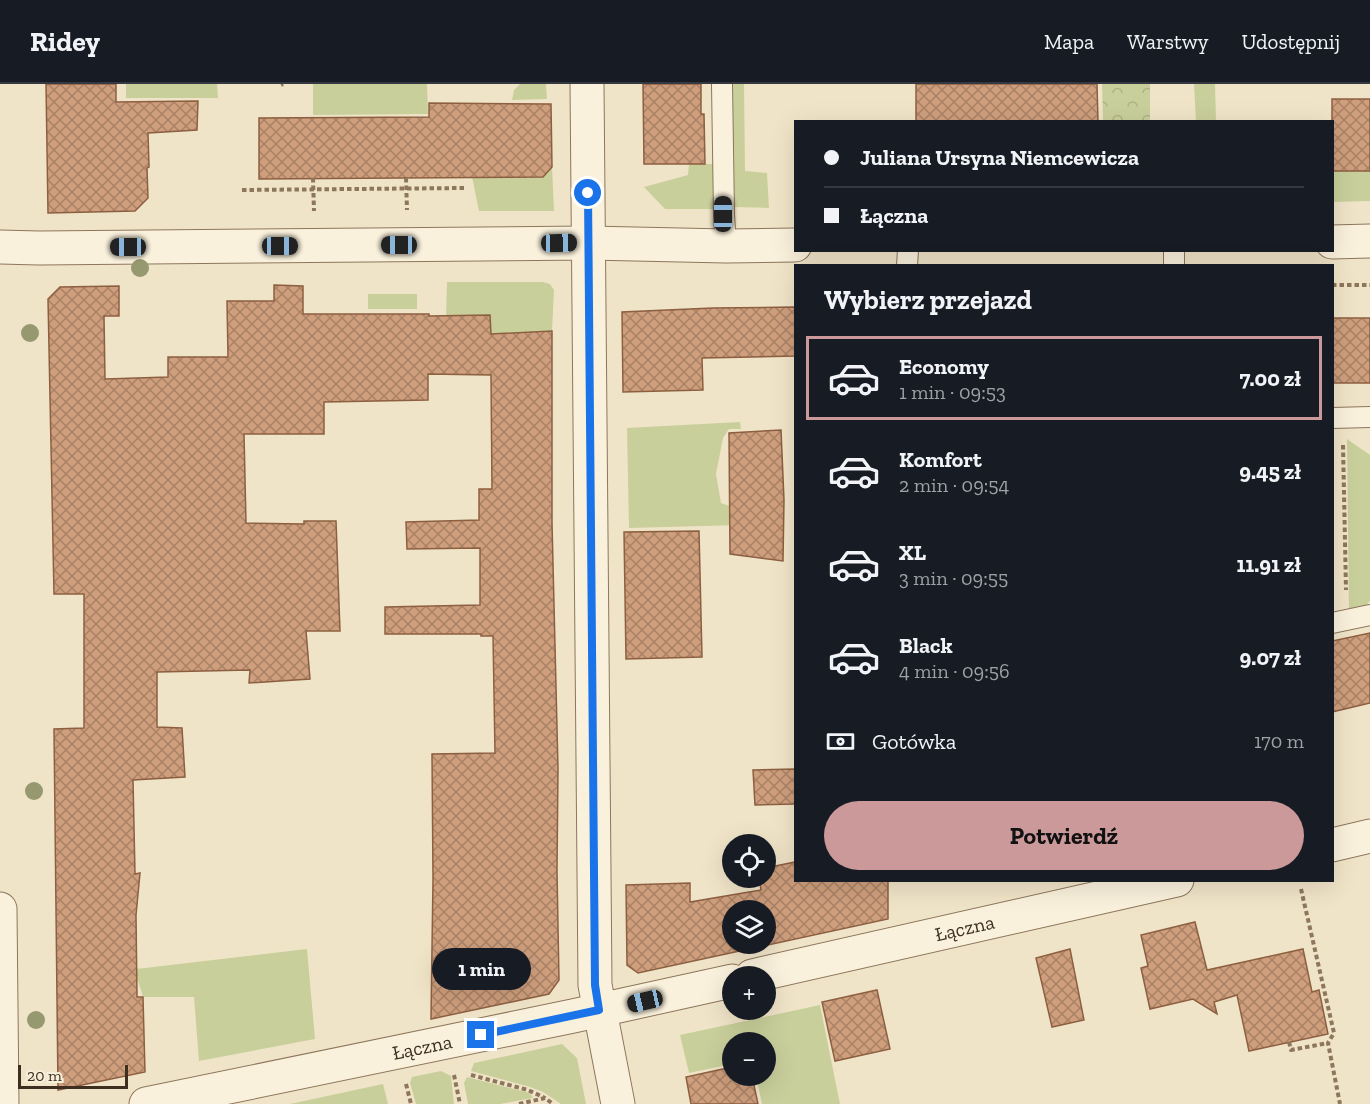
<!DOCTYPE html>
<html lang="pl">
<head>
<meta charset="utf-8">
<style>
  body { margin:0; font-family:"Zilla Slab",serif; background:#242831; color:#f1f3f6; height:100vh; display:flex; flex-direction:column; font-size:22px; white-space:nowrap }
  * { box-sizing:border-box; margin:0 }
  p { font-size:20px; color:#9ea1a6 }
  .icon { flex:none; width:33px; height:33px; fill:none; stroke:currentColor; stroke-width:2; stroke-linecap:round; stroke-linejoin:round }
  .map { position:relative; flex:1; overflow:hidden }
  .side { position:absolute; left:794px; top:180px; width:540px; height:618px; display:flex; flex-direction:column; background:#171b24; border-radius:0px; box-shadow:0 6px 24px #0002 }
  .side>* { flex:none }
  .hud { position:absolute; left:794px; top:36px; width:540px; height:132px; border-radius:0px; box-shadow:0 6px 24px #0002; display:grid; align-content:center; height:132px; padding:0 30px; background:#171b24 }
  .buttons { position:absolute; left:722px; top:750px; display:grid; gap:12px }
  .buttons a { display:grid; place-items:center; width:54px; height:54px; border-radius:50%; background:#171b24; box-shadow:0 6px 24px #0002; font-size:30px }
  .scale { position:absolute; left:18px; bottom:15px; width:110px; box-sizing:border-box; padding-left:6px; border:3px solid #3d2e20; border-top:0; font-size:16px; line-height:21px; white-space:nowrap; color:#3d2e20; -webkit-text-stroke:4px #f7eed8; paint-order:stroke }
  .end { position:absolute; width:27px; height:27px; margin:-14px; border:8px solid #1a73e8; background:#fff; box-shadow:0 0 0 3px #fff }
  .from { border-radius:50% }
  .bubble { position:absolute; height:42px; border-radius:21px; background:#171b24; box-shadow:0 6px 24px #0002; font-size:20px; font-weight:700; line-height:42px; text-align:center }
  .car { position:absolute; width:18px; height:36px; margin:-18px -9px; border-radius:8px; box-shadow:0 0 4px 2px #0007; background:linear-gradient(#222 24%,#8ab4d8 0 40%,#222 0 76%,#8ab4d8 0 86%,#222 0) }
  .hud b { display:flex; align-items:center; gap:21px; height:57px; font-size:22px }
  .hud b+b { border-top:2px solid #363941 }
  .hud i { width:15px; height:15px; background:#f1f3f6 }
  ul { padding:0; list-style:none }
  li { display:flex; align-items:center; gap:18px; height:84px; margin:0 12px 9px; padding:0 18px; border:3px solid transparent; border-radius:0px }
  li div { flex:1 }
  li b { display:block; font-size:22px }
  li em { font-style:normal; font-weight:700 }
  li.selected { border-color:#cc999b }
  li>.icon { width:54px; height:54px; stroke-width:1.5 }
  h2 { padding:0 30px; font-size:27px; line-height:72px }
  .pay { display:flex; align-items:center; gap:15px; height:66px; padding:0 30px; font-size:22px }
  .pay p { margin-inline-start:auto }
  .cta { display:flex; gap:12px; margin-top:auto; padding:12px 30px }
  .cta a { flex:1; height:69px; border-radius:36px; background:#cc999b; color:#111; font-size:24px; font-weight:700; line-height:69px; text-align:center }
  header { display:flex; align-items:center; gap:36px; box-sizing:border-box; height:84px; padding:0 30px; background:#171b24; border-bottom:2px solid #363941 }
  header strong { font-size:28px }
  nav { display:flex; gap:33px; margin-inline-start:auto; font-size:21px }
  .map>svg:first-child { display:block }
  .grass { fill:#c9cf9b }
  .park { fill:url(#park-crowns) }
  .building { fill:url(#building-cross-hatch); stroke:#8d5f41; stroke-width:1.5; fill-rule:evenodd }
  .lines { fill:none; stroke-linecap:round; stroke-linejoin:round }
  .service-casing { stroke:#8d765c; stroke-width:22 }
  .minor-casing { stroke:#8d765c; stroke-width:35 }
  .tertiary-casing { stroke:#8d765c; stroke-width:35 }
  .path { stroke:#8d765c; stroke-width:4; stroke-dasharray:4.5 3; stroke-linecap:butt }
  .service { stroke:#faf1dc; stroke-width:20 }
  .minor { stroke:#faf1dc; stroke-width:33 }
  .tertiary { stroke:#faf1dc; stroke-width:33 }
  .tree { fill:#96986f }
  .route { stroke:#1a73e8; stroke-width:8 }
  .labels { text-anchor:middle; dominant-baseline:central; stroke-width:5; stroke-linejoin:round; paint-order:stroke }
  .street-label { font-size:20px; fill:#3d2e20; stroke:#f7eed8 }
</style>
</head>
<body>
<header>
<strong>Ridey</strong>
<nav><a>Mapa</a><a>Warstwy</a><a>Udostępnij</a></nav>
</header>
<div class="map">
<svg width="1370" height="1020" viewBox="0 0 1370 1020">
  <defs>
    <pattern id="park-crowns" width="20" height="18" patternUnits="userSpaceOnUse" patternTransform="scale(1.5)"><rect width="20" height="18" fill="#c9cf9b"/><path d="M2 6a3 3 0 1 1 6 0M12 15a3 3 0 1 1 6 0" fill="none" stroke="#aeb285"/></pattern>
    <pattern id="building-cross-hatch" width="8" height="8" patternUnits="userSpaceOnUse" patternTransform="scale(1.5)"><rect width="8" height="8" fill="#cf9f7d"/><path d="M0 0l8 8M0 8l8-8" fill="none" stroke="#a98266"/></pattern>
  </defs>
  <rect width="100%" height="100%" fill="#f0e4c8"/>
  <path class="grass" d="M126 0H217L218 14H126Z
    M313 0H427L428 30 313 31Z
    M520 0H546L547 15 512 16 514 6Z
    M731 0H744L745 87 767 89 769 124 733 123Z
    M1194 0H1215L1216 37H1196Z
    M689 80H713V125H665L644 103 688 91Z
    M552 83 554 127H479L472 93H543Z
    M1332 87H1370V117L1332 118Z
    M447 198H543L550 200 554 206 552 247 491 250 490 231 446 232Z
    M368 210H417V225H368Z
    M740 338 741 345H729L723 354 716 390 721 419 732 423 741 441 629 444 627 344Z
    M1347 355 1370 371V517L1363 525 1349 529Z
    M307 865 315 955 199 977 194 913H143C141 903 136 896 136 885Z
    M820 921 840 1020H762L756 992H765V958H732V980L689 989 680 951Z
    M562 960 577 974 586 1020H561L543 1008 530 1003 471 987 474 979Z
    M441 987 451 992 454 1020H416L410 999 412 993Z
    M467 993 530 1009 533 1014 500 1020H468L464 999Z
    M383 1000 388 1020H290Z"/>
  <path class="park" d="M1102 0H1150V37H1103Z"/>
  <path class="building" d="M46 0H116V18L198 17 197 46 148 49 149 83 147 84 148 114 135 127 48 129Z
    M643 0H701V30H704L705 80H644Z
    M916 0H1097L1098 38H916Z
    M1332 15H1370V87H1332Z
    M429 19 551 20 552 83 543 93 259 95V34L429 33Z
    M274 201 303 202V230H429V232L490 231 491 250 552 247V439L558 684 557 787 559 896 549 910 431 935 433 795 432 670 495 669 493 552H481V550H385V523L480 521V464L407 465 406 438 479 436V405H492L491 291 428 290V316L324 318V350H244L246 439 304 440V437H336L340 547H306L310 595 249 599 250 586 157 588V643L182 644 185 693 133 696 135 790 140 789 136 831 137 913H143L145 988 58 1006 54 645 84 644V510H54L48 215 60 203 119 202V232H104L105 295 168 293V273H228L227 217H274Z
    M795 223V272L702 274 703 306 623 308 622 228 713 224Z
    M1332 234H1370V299H1332Z
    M781 346 784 416 783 477 730 470 729 349Z
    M699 447 702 573 626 575 624 448Z
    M1370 549V619L1332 628V557Z
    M795 685V720L755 721 753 686Z
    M795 778V796H888V835L638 889 627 881 626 801 690 799V818L761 806 759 794H765V784ZM732 826H765V860H732Z
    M1195 838 1207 886 1303 865 1312 908 1319 906 1328 950 1249 967 1237 911 1214 918 1217 930 1193 915 1150 925 1141 884 1148 882 1141 851Z
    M1070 865 1084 936 1052 943 1036 874Z
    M877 906 890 965 835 977 822 918Z
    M732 983V992H752L758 1020H691L686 993Z"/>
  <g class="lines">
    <g class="service-casing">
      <path id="service" d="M722 0 724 130 726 162
        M1174 166V182
        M907 182 908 166
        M1332 334 1370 333
        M1332 539 1370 531"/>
    </g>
    <g class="minor-casing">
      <g id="minor">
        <path d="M587 0 595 901 618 1020"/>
        <path d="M1332 158 1370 157"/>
        <path d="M0 163 39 164 589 159 726 162 795 161"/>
        <path d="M1332 761 1370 752"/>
        <path id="s1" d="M752 892 1177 796"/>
        <path id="s2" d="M146 1020 573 932 732 897"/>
      </g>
    </g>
    <g class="tertiary-casing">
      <path id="tertiary" d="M0 825 2 1020"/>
    </g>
    <path class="path" d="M281 1 283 0
      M313 94 314 127
      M406 94 407 126
      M242 106 464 104
      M1332 201H1370
      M1343 361 1346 506
      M1301 805 1334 949 1328 959 1340 1020
      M1289 958 1291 966 1328 959
      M454 991 460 1020
      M471 991 528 1006 545 1014
      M406 1000 411 1020
      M519 1020 545 1014 553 1020"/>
    <use href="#service" class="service"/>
    <use href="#minor" class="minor"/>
    <use href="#tertiary" class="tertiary"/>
  </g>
  <g class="tree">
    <circle cx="140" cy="184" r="9"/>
    <circle cx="30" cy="249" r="9"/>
    <circle cx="34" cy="707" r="9"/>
    <circle cx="36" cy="936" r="9"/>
  </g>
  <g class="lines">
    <path class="route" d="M481 951 599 926 595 901 588 109"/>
  </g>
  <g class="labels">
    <g class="street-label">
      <text stroke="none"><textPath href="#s1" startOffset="218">Łączna</textPath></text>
      <text stroke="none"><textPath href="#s2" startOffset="282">Łączna</textPath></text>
    </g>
  </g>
</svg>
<div class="buttons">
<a><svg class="icon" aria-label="locate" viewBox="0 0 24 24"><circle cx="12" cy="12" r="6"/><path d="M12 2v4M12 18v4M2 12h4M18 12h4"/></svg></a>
<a><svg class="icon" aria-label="layers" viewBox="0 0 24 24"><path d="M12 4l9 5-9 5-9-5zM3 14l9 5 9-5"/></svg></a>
<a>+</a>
<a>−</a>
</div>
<div class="scale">20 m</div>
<i class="end from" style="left:588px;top:109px"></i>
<i class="end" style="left:481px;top:951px"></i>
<div class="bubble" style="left:432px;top:864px;width:99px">1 min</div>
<i class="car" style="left:723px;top:130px;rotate:0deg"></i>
<i class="car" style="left:559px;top:159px;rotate:89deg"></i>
<i class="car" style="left:399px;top:161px;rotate:270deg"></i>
<i class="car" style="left:280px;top:162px;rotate:90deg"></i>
<i class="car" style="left:128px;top:163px;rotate:270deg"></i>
<i class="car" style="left:645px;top:917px;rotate:257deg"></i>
<div class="hud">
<b><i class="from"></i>Juliana Ursyna Niemcewicza</b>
<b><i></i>Łączna</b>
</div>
<section class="side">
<h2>Wybierz przejazd</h2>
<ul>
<li class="selected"><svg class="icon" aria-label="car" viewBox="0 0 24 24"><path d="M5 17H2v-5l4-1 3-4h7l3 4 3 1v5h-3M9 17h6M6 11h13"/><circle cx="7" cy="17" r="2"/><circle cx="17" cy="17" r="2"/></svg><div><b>Economy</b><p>1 min · 09:53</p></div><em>7.00 zł</em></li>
<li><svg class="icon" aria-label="car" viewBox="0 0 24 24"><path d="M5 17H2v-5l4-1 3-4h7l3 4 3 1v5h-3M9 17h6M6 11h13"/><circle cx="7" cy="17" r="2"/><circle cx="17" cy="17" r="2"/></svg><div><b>Komfort</b><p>2 min · 09:54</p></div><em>9.45 zł</em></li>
<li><svg class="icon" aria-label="car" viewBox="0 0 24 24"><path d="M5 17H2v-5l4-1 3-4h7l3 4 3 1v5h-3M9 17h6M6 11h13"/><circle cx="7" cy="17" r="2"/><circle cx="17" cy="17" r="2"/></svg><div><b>XL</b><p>3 min · 09:55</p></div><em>11.91 zł</em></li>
<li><svg class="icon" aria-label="car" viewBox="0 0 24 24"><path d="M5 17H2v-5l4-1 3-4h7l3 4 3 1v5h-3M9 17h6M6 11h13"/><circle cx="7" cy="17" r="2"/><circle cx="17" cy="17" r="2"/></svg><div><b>Black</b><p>4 min · 09:56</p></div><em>9.07 zł</em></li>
</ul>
<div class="pay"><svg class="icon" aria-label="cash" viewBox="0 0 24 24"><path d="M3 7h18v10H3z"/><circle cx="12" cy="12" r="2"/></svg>Gotówka<p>170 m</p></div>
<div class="cta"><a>Potwierdź</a></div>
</section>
</div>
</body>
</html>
